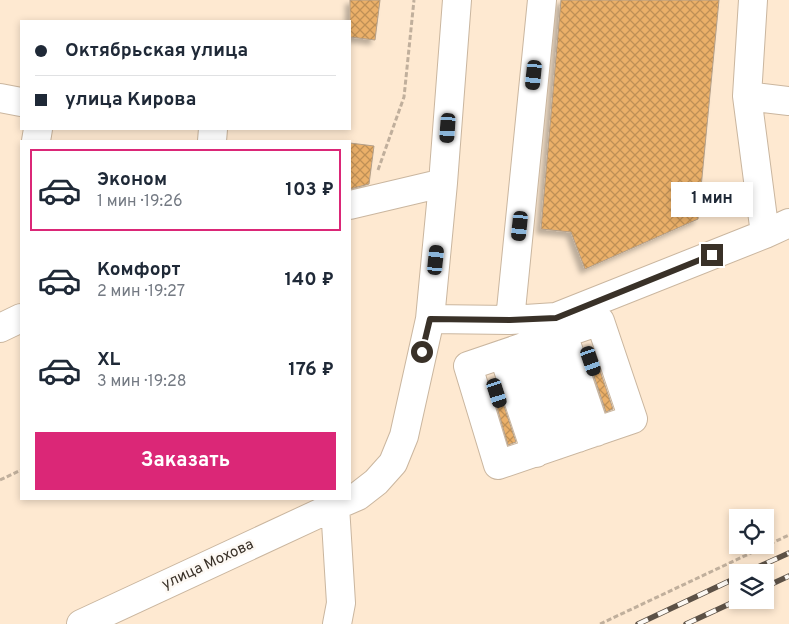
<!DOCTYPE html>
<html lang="ru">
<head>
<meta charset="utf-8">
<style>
  body { margin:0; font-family:Overpass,sans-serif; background:#f2f2f3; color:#1f2937; height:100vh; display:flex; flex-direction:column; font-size:19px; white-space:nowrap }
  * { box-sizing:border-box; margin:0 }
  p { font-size:16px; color:#747a83 }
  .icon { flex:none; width:28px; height:28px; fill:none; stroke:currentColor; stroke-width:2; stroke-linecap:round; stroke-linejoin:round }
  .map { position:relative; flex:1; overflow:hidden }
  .panel { position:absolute; left:20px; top:140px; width:331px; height:360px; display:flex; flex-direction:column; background:#fff; border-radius:0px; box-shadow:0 2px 8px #0003 }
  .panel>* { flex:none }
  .top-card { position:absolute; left:20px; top:20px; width:331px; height:110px; border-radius:0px; box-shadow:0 2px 8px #0003; display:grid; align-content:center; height:110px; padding:0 15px; background:#fff }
  .controls { position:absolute; left:729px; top:509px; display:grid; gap:10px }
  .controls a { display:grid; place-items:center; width:45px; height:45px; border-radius:0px; background:#fff; box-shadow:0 2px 8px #0003; font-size:25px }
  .end { position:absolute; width:22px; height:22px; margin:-11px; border:6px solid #393128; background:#fff; box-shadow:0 0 0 2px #fff }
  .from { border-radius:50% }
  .bubble { position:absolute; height:35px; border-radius:0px; background:#fff; box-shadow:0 2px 8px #0003; font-size:16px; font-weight:700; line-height:35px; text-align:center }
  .car { position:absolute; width:15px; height:30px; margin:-15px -8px; border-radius:6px; box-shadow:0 0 4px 1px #0007; background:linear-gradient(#222 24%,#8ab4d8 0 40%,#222 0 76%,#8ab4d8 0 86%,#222 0) }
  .top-card b { display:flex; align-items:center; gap:18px; height:48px; font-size:19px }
  .top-card b+b { border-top:1px solid #e0e1e3 }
  .top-card i { width:12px; height:12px; background:#1f2937 }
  ul { padding:9px 0 0; list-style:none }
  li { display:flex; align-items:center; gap:15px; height:82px; margin:0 10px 8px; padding:0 5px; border:2px solid transparent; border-radius:0px }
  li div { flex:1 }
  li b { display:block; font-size:19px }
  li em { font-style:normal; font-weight:700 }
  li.on { border-color:#db2777 }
  li>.icon { width:45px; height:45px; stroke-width:1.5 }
  .cta { display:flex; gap:10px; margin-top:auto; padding:10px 15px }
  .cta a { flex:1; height:58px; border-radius:0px; background:#db2777; color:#fff; font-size:20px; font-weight:700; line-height:58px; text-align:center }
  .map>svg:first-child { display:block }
  .building { fill:url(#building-cross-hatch); stroke:#b29e88; filter:url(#shadow) }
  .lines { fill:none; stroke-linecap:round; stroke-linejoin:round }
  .minor-casing { stroke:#cab69f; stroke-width:30 }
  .path { stroke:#c0af9c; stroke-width:3; stroke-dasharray:5 2.5; stroke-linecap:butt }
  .minor { stroke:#fff; stroke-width:28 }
  .rail-casing { stroke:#5c5146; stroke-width:5.5 }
  .rail { stroke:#fdf9f4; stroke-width:4; stroke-dasharray:11; stroke-linecap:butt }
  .route { stroke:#393128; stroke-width:6 }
  .labels { text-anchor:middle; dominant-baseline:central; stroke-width:5; stroke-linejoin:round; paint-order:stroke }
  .street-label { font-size:15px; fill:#393128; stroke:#fdf9f4 }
</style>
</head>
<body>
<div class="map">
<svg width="789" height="624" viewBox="0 0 789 624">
  <defs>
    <pattern id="building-cross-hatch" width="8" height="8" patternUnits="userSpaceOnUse" patternTransform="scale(1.25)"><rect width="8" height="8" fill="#ebb069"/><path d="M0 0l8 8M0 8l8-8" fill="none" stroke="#bf9056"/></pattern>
    <filter id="shadow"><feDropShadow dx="-4.5" dy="4.5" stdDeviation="2.5" flood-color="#0004"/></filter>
  </defs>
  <rect width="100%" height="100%" fill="#fee9d1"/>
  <path class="building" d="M350 0H380L375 40 350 37Z
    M561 0H719L698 219 585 269 571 232 541 229Z
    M350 143 374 146 369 184 350 189Z
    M595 356 613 409 606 412 588 358Z
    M498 388 516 442 508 445 492 390Z"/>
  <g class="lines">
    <g class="minor-casing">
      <path id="minor" d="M753 0 747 96 765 234
        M747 96 789 101
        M0 98 21 102
        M36 141 38 129
        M212 141 213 129
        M350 205 443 183
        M430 319 510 320 556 317 765 234 789 223
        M510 320 542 0
        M600 321 633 419 498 465 468 366Z
        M0 328 21 318
        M563 334 596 432
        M545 340 578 438
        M523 347 557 445
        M503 354 536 453
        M81 624 335 506 333 499
        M337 624 341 603 335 506 358 496 376 482 393 463 404 436 430 319 443 183 457 0"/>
    </g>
    <path class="path" d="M378 170 404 97 414 0
      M0 480 21 470
      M600 624 789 535"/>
    <use href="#minor" class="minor"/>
    <g class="rail-casing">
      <path id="rail" d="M747 572 789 553
        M765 587 789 576
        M638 624 738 577
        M686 624 738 600"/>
    </g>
    <use href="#rail" class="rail"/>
  </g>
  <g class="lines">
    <path class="route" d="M422 352 430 319 510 320 556 318 712 255"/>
  </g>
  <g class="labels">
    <g class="street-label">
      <text transform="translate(208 565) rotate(-25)">улица Мохова</text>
    </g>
  </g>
</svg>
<div class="controls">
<a><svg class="icon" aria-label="locate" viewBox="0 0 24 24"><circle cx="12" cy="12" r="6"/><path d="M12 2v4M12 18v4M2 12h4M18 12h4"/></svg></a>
<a><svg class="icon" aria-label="layers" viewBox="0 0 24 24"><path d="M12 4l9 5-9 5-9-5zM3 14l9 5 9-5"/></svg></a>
</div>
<i class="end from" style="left:422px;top:352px"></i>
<i class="end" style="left:712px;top:255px"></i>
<div class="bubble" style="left:671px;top:182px;width:82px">1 мин</div>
<i class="car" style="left:534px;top:75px;rotate:186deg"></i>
<i class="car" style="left:448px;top:128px;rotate:184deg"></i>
<i class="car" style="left:520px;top:226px;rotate:186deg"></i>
<i class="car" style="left:436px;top:260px;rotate:6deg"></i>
<i class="car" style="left:591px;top:361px;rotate:161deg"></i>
<i class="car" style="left:497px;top:393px;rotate:162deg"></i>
<div class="top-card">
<b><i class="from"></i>Октябрьская улица</b>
<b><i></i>улица Кирова</b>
</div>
<section class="panel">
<ul>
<li class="on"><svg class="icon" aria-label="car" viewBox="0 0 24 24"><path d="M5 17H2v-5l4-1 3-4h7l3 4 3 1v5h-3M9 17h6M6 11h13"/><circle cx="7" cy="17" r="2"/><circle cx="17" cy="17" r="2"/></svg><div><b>Эконом</b><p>1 мин · 19:26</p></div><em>103 ₽</em></li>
<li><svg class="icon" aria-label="car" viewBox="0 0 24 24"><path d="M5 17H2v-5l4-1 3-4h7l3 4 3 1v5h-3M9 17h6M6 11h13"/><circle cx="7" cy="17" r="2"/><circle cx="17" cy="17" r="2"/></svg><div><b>Комфорт</b><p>2 мин · 19:27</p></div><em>140 ₽</em></li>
<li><svg class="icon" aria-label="car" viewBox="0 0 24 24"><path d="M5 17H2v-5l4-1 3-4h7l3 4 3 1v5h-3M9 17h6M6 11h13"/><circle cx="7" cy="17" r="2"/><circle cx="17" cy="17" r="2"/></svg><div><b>XL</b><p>3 мин · 19:28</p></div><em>176 ₽</em></li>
</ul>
<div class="cta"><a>Заказать</a></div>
</section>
</div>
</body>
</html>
